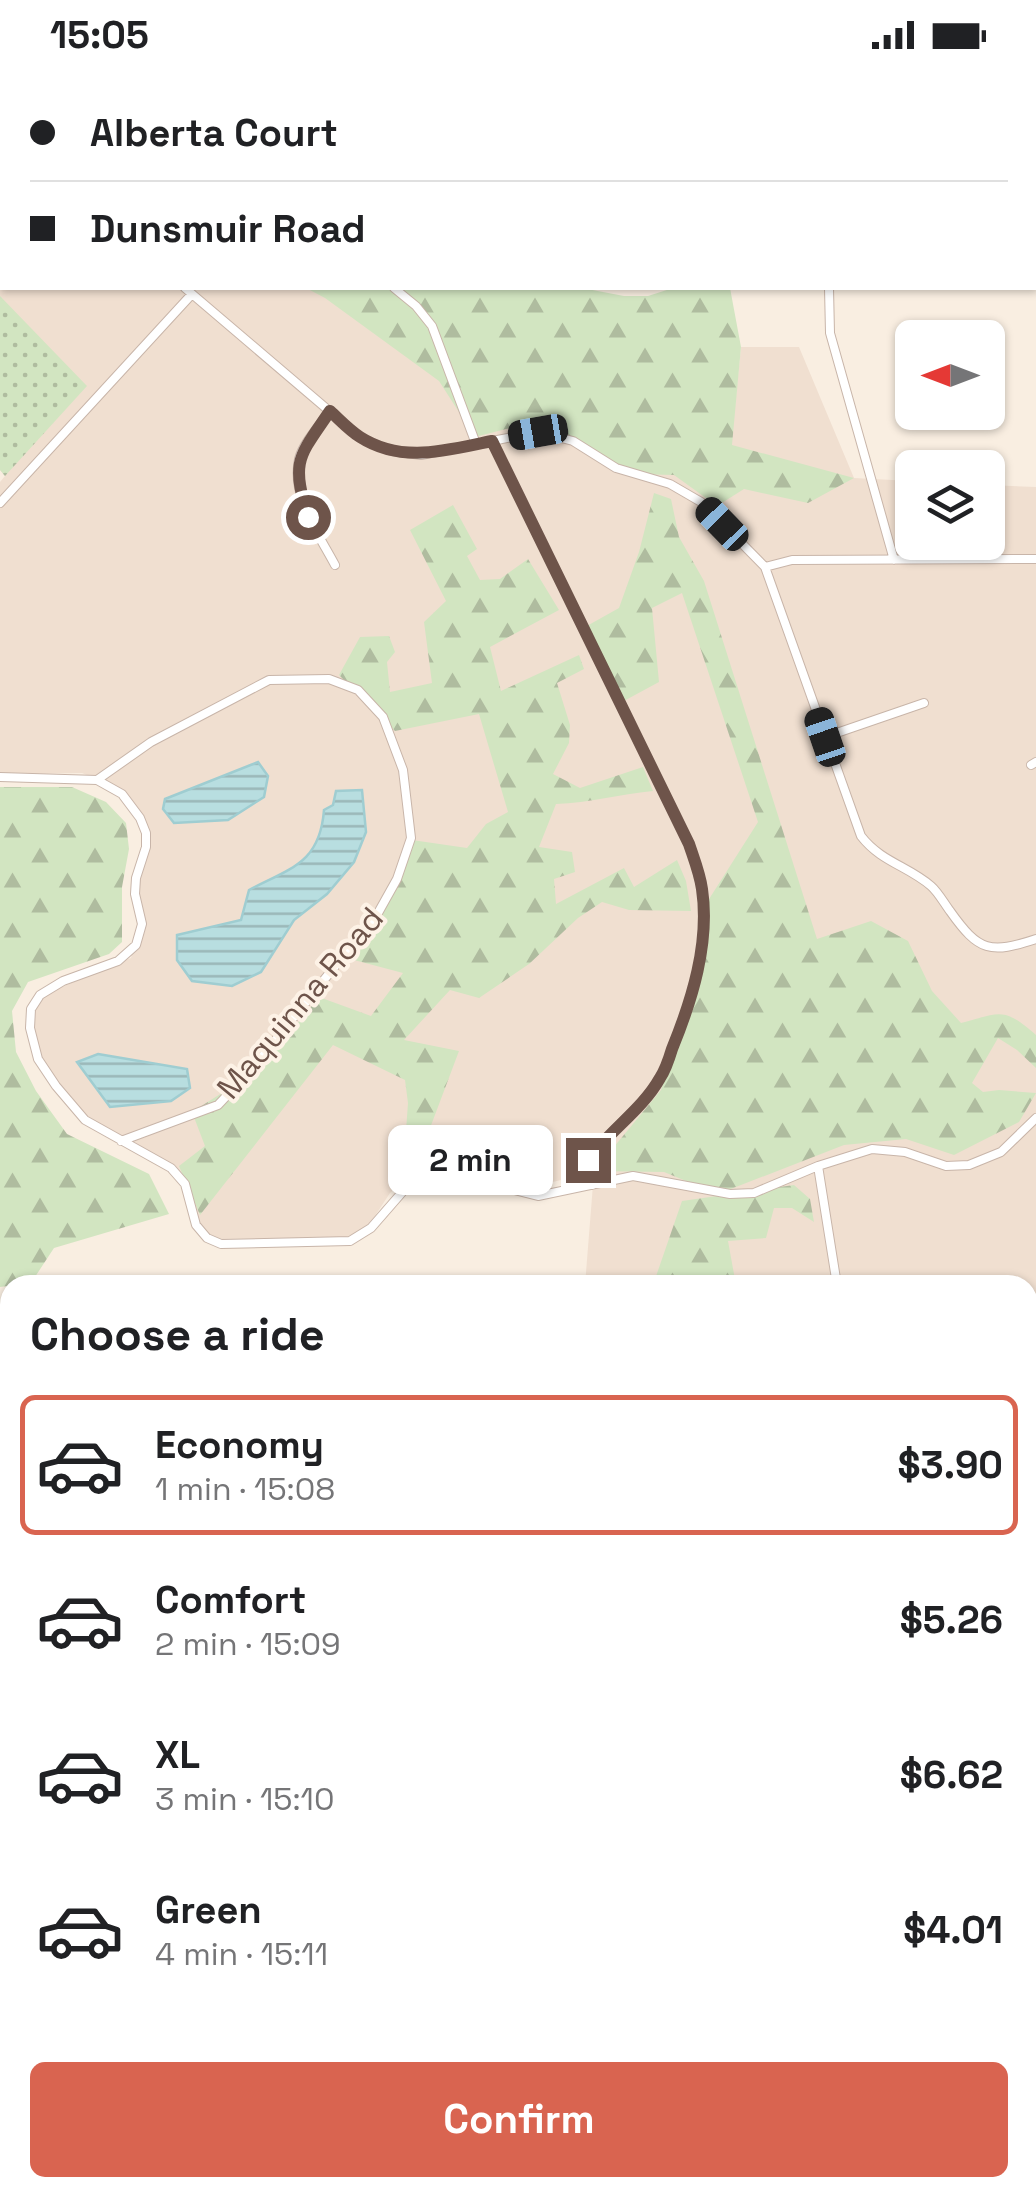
<!DOCTYPE html>
<html lang="en">
<head>
<meta charset="utf-8">
<style>
  body { margin:0; font-family:"Space Grotesk",sans-serif; background:#f2f2f2; color:#202124; height:100vh; display:flex; flex-direction:column; font-size:38px; white-space:nowrap }
  * { box-sizing:border-box; margin:0 }
  p { font-size:32px; color:#757577 }
  .icon { flex:none; width:55px; height:55px; fill:none; stroke:currentColor; stroke-width:2; stroke-linecap:round; stroke-linejoin:round }
  .map { position:relative; flex:1; overflow:hidden }
  .details { position:absolute; left:0px; top:1205px; width:1038px; height:922px; display:flex; flex-direction:column; background:#fff; border-radius:30px 30px 0 0; box-shadow:0 2px 8px #0004 }
  .details>* { flex:none }
  .banner { position:absolute; left:0px; top:0px; width:1038px; height:220px; box-shadow:0 2px 8px #0004; display:grid; align-content:center; height:220px; padding:0 30px; background:#fff }
  .needle { width:65px; rotate:270deg }
  .buttons { position:absolute; left:895px; top:250px; display:grid; gap:20px }
  .buttons a { display:grid; place-items:center; width:110px; height:110px; border-radius:15px; background:#fff; box-shadow:0 2px 8px #0004; font-size:50px }
  .end { position:absolute; width:45px; height:45px; margin:-22px; border:12px solid #6e544a; background:#fff; box-shadow:0 0 0 5px #fff }
  .from { border-radius:50% }
  .bubble { position:absolute; height:70px; border-radius:15px; background:#fff; box-shadow:0 2px 8px #0004; font-size:32px; font-weight:700; line-height:70px; text-align:center }
  .car { position:absolute; width:30px; height:60px; margin:-30px -15px; border-radius:12px; box-shadow:0 0 8px 2px #0007; background:linear-gradient(#222 24%,#8ab4d8 0 40%,#222 0 76%,#8ab4d8 0 86%,#222 0) }
  .banner b { display:flex; align-items:center; gap:35px; height:95px; font-size:38px }
  .banner b+b { border-top:2px solid #e0e0e0 }
  .banner i { width:25px; height:25px; background:#202124 }
  ul { padding:0; list-style:none }
  li { display:flex; align-items:center; gap:30px; height:140px; margin:0 20px 15px; padding:0 10px; border:5px solid transparent; border-radius:15px }
  li div { flex:1 }
  li b { display:block; font-size:38px }
  li em { font-style:normal; font-weight:700 }
  li.selected { border-color:#d96450 }
  li>.icon { width:90px; height:90px; stroke-width:1.5 }
  h2 { padding:0 30px; font-size:45px; line-height:120px }
  .action { display:flex; gap:20px; margin-top:auto; padding:20px 30px }
  .action a { flex:1; height:115px; border-radius:15px; background:#d96450; color:#fff; font-size:40px; font-weight:700; line-height:115px; text-align:center }
  .status { display:flex; justify-content:space-between; align-items:center; height:70px; padding:0 50px; background:#fff; direction:ltr }
  .status svg { height:28px; fill:currentColor }
  .map>svg:first-child { display:block }
  .residential { fill:#f0dfd0 }
  .grass { fill:url(#grass-dots) }
  .forest { fill:url(#forest-firs) }
  .water { fill:url(#water-rules); stroke:#9fcdd1; stroke-width:2.5 }
  .lines { fill:none; stroke-linecap:round; stroke-linejoin:round }
  .minor-casing { stroke:#c8b5a9; stroke-width:10 }
  .minor { stroke:#fff; stroke-width:8 }
  .route { stroke:#6e544a; stroke-width:12 }
  .labels { text-anchor:middle; dominant-baseline:central; stroke-width:8; stroke-linejoin:round; paint-order:stroke }
  .street-label { font-size:32px; fill:#6e544a; stroke:#fdf2e6 }
</style>
</head>
<body>
<div class="status"><b>15:05</b><svg viewBox="0 0 49 12"><path d="M0 12V9h3v3zM5 12V6h3v6zM10 12V3h3v9zM15 12V0h3v12zM26 1h20v11H26zM47 4h2v5h-2z"/></svg></div>
<div class="map">
<svg width="1036" height="2126" viewBox="0 0 1036 2126">
  <defs>
    <pattern id="grass-dots" width="8" height="8" patternUnits="userSpaceOnUse" patternTransform="scale(2.5)"><rect width="8" height="8" fill="#d2e5c1"/><path d="M2 2h.1M6 6h.1" fill="none" stroke="#afbc9f" stroke-width="1.8" stroke-linecap="round"/></pattern>
    <pattern id="forest-firs" width="22" height="20" patternUnits="userSpaceOnUse" patternTransform="scale(2.5)"><rect width="22" height="20" fill="#d2e5c1"/><path d="M5 1l3.5 6h-7zM16 11l3.5 6h-7z" fill="#afbc9f"/></pattern>
    <pattern id="water-rules" width="6" height="5" patternUnits="userSpaceOnUse" patternTransform="scale(2.5)"><rect width="6" height="5" fill="#b8dee0"/><path d="M0 2.5h6" fill="none" stroke="#9ab7b8"/></pattern>
  </defs>
  <rect width="100%" height="100%" fill="#f9eee1"/>
  <path class="residential" d="M0 0H136L139 2H2V218H504L731 375 741 277H799L854 408 912 411V472H988V415L1036 417V1472L1028 1470V1215H585L594 1102 532 1117 447 1104 421 1105 401 1113 390 1123 371 1152 356 1163 343 1168 212 1169 199 1159 180 1106 86 1051 35 981 28 955 36 928 131 888 142 851 137 807 148 780 141 746 120 719 82 703 0 704V412L5 406 0 400Z
    M1028 1958 1036 1959V2126H934V2118H1028Z
    M10 2099V2118H194L210 2126H0V2117Z"/>
  <path class="grass" d="M0 226 87 316 5 406 0 400Z"/>
  <path class="forest" d="M306 218H582L624 226H648L673 218H730L741 277 732 375 854 408 808 433 744 419 717 436 674 405 633 404 592 379 534 352 475 367 439 311 325 228Z
    M654 423 671 429 679 467 704 511 817 869 871 851 908 871 932 921 961 953C1000 943 1003 936 1036 965V998L1017 980 998 968 972 1013 983 1022 999 1020 1036 1023 1019 1052 954 1085 906 1069 844 1075 718 1124 664 1102 594 1101 661 1020 699 913 704 837 758 752 682 523 652 538 659 612 622 632 585 557 619 538 639 482Z
    M453 435 477 479 467 486 480 510 500 509 528 489 559 540 490 577 501 621 579 585 584 599 557 613 570 655 569 673 553 704 580 718 643 697 653 721C619 724 590 733 556 734L539 777 572 782 575 802 554 809 556 834 624 798 634 817 677 790 686 811 691 841 629 840 602 832 578 848 529 894 479 928 450 920 404 970 459 981 418 1090 404 1088 408 1033 405 1010 333 975 200 1145 179 1096 205 1076 192 1042 261 998 319 927 371 946 403 903 354 890 412 770 467 778 486 754 508 742 479 644 395 661 339 605 360 567 389 566 395 582 387 592 390 622 432 613 424 552 446 531 410 460Z
    M0 717H72L106 732 126 753 129 779 122 817V872L109 884 28 912 12 941 16 982 36 1021 67 1064 149 1104 169 1144 54 1178 31 1213 0 1217Z
    M794 1115 810 1129 814 1152 792 1138H774L766 1168 728 1171 736 1215H653L682 1131Z
    M0 1361H10V1432L0 1431Z
    M1028 1433 1036 1436V1590L1034 1617 1036 1623V1677L1033 1682 1029 1725 1036 1730V1770L1028 1769Z
    M1028 1790 1036 1793V1959L1028 1958Z"/>
  <path class="water" d="M258 692 268 706 264 727 228 750 174 753 163 739 165 729Z
    M362 720 366 762 354 792 327 824 294 850 261 902 232 916 192 911 177 890V865L241 850 249 820C291 798 320 793 324 740L333 735 336 721Z
    M98 984 187 999 190 1018 171 1031 110 1037 77 992Z"/>
  <g class="lines">
    <g class="minor-casing">
      <path id="minor" d="M912 0V2
        M98 2H115
        M0 61 2 63
        M1035 153H1036
        M185 218 361 368 391 381 421 385 492 371 689 774C693 788 700 803 702 818 711 870 693 927 674 975 670 986 666 1000 659 1010 639 1040 609 1060 588 1090L592 1115
        M394 218 416 236 432 256 476 374
        M829 218 830 263 894 490
        M330 341C320 355 303 373 299 389 291 427 318 463 335 495
        M492 371 538 362 573 371 616 398 670 414 701 432 765 497 861 766C881 792 908 796 931 816 938 822 944 833 950 841 979 882 990 884 1036 869
        M0 433 192 224
        M765 497 792 490 1036 489
        M825 667 924 633
        M1031 695 1036 692
        M0 707 97 710 122 724 140 748 146 763V777L136 808 135 824 142 854 136 875 118 891 63 911 40 925 31 939 30 958 38 989 56 1016 85 1050 171 1098 185 1114 196 1155 207 1168 221 1174 350 1171 371 1158 405 1119 419 1110 468 1108 538 1126 633 1106 730 1124 754 1123 818 1096 872 1079 905 1082 946 1096 969 1095 1001 1082 1036 1048
        M97 710 151 672 269 610 329 609 358 620 383 647 403 700 411 768 397 809 378 843 252 999 218 1035 121 1071
        M818 1096 837 1215
        M1028 1351 1036 1356
        M36 2118 49 2126
        M1012 2126V2118"/>
    </g>
    <use href="#minor" class="minor"/>
  </g>
  <g class="lines">
    <path class="route" d="M308 447C291 390 298 388 330 341 340 350 349 360 360 367 402 394 447 380 492 371L689 774C694 789 700 804 702 819 710 873 692 930 672 979 669 989 666 999 660 1008 642 1040 610 1060 588 1090"/>
  </g>
  <g class="labels">
    <g class="street-label">
      <text transform="translate(300 933) rotate(-50)">Maquinna Road</text>
    </g>
  </g>
</svg>
<div class="buttons">
<a><svg class="needle" viewBox="-14 -14 28 28"><path d="M0-13l5 13h-10z" fill="#e53935"/><path d="M0 13l5-13h-10z" fill="#757577"/></svg></a>
<a><svg class="icon" aria-label="layers" viewBox="0 0 24 24"><path d="M12 4l9 5-9 5-9-5zM3 14l9 5 9-5"/></svg></a>
</div>
<i class="end from" style="left:308px;top:447px"></i>
<i class="end" style="left:588px;top:1090px"></i>
<div class="bubble" style="left:388px;top:1055px;width:165px">2 min</div>
<i class="car" style="left:538px;top:362px;rotate:260deg"></i>
<i class="car" style="left:722px;top:454px;rotate:316deg"></i>
<i class="car" style="left:825px;top:667px;rotate:341deg"></i>
<div class="banner">
<b><i class="from"></i>Alberta Court</b>
<b><i></i>Dunsmuir Road</b>
</div>
<section class="details">
<h2>Choose a ride</h2>
<ul>
<li class="selected"><svg class="icon" aria-label="car" viewBox="0 0 24 24"><path d="M5 17H2v-5l4-1 3-4h7l3 4 3 1v5h-3M9 17h6M6 11h13"/><circle cx="7" cy="17" r="2"/><circle cx="17" cy="17" r="2"/></svg><div><b>Economy</b><p>1 min · 15:08</p></div><em>$3.90</em></li>
<li><svg class="icon" aria-label="car" viewBox="0 0 24 24"><path d="M5 17H2v-5l4-1 3-4h7l3 4 3 1v5h-3M9 17h6M6 11h13"/><circle cx="7" cy="17" r="2"/><circle cx="17" cy="17" r="2"/></svg><div><b>Comfort</b><p>2 min · 15:09</p></div><em>$5.26</em></li>
<li><svg class="icon" aria-label="car" viewBox="0 0 24 24"><path d="M5 17H2v-5l4-1 3-4h7l3 4 3 1v5h-3M9 17h6M6 11h13"/><circle cx="7" cy="17" r="2"/><circle cx="17" cy="17" r="2"/></svg><div><b>XL</b><p>3 min · 15:10</p></div><em>$6.62</em></li>
<li><svg class="icon" aria-label="car" viewBox="0 0 24 24"><path d="M5 17H2v-5l4-1 3-4h7l3 4 3 1v5h-3M9 17h6M6 11h13"/><circle cx="7" cy="17" r="2"/><circle cx="17" cy="17" r="2"/></svg><div><b>Green</b><p>4 min · 15:11</p></div><em>$4.01</em></li>
</ul>
<div class="action"><a>Confirm</a></div>
</section>
</div>
</body>
</html>
